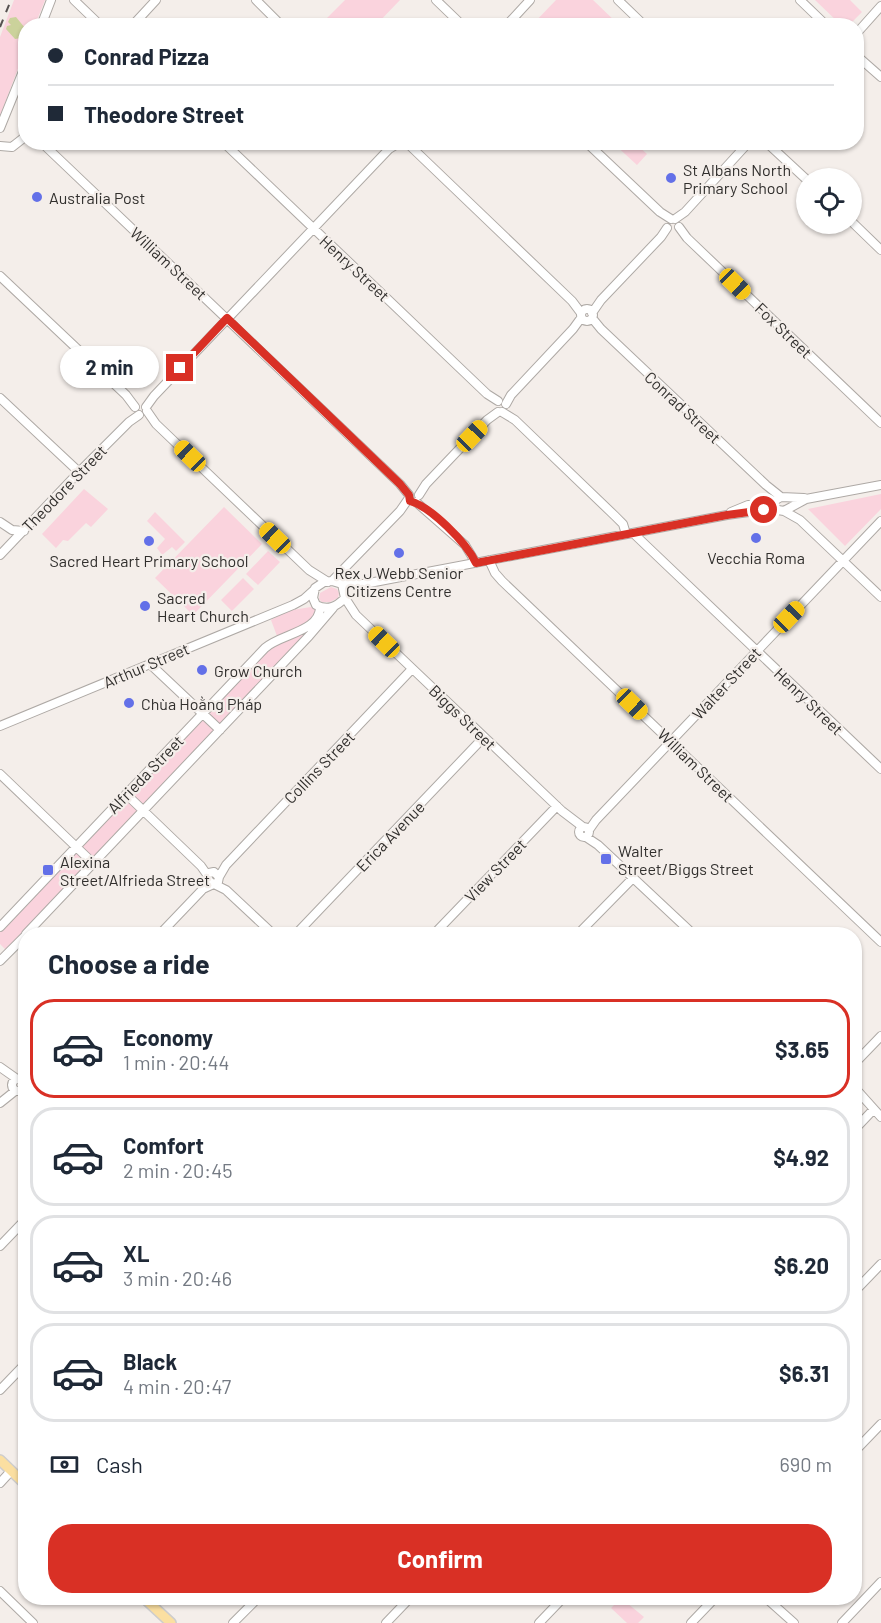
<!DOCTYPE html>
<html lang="en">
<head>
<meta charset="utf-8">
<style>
  body { margin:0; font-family:Barlow,sans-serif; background:#f2f2f3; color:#1f2937; height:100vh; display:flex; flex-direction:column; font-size:22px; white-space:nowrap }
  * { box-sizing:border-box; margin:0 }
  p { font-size:20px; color:#747a83 }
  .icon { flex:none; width:33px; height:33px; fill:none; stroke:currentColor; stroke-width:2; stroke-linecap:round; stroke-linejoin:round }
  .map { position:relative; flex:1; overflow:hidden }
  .panel { position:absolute; left:18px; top:927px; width:844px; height:678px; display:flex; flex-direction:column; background:#fff; border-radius:24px; box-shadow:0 2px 4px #0004 }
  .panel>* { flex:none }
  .top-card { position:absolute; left:18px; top:18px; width:846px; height:132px; border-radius:24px; box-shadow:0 2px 4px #0004; display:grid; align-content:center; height:132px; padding:0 30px; background:#fff }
  .tools { position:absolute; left:796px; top:168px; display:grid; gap:12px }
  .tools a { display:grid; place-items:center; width:66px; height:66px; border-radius:50%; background:#fff; box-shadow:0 2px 4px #0004; font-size:30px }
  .end { position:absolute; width:27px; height:27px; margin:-14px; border:8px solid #d93025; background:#fff; box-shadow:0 0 0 3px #fff }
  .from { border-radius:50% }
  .bubble { position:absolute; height:42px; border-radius:21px; background:#fff; box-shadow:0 2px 4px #0004; font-size:20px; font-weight:700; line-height:42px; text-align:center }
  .car { position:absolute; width:18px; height:36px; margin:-18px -9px; border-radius:8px; box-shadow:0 0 4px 2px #0007; background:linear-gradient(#f5c518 24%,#345 0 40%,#f5c518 0 76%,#345 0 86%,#f5c518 0) }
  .top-card b { display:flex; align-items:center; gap:21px; height:57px; font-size:22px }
  .top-card b+b { border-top:2px solid #e0e1e3 }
  .top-card i { width:15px; height:15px; background:#1f2937 }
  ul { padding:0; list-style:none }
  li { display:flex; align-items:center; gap:18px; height:99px; margin:0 12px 9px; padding:0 18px; border:3px solid #e0e1e3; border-radius:24px }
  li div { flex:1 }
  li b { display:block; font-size:22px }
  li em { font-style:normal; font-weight:700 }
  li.active { border-color:#d93025 }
  li>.icon { width:54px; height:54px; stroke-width:1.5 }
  h2 { padding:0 30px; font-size:27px; line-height:72px }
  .pay { display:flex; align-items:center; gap:15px; height:66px; padding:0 30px; font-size:22px }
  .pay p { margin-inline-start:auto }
  .cta { display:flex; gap:12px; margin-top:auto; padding:12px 30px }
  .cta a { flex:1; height:69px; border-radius:24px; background:#d93025; color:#fff; font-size:24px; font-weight:700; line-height:69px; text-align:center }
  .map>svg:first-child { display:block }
  .green { fill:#fad3dd }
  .water { fill:#cbd29b }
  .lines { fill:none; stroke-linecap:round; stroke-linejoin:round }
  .minor-casing { stroke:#aea9a5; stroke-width:10 }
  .major-casing { stroke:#cecdcd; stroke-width:12 }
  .minor { stroke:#fff; stroke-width:8 }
  .major { stroke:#fbdfa1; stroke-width:9 }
  .rail { stroke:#565351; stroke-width:2; stroke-dasharray:8 8; stroke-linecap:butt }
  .route { stroke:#d93025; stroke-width:8 }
  .poi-dot { fill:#6370e8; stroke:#f4eeea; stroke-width:2 }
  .labels { text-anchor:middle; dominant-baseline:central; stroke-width:4.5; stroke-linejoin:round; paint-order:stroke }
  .poi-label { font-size:16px; fill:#312f2d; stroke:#f4eeea; text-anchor:start }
  .street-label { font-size:16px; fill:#312f2d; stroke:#f4eeea }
</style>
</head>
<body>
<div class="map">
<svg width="881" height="1623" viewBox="0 0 881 1623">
  <rect width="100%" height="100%" fill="#f4eeea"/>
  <path class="green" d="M14 0H45L35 25 26 26 25 50 0 116V37Z
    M345 0H400L376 25H320Z
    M556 0H593L619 25H532Z
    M815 0H850L862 12 849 25H841Z
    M613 143H635L647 154 637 165Z
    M84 489 108 509 91 527 86 523 68 541 63 540 56 548 42 534Z
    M881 494V509L845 546 808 509Z
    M224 507 262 544 193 615 155 578Z
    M155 512 185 542 176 551 172 547 162 555 157 548 165 539 147 521Z
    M268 551 280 562 258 585 246 574Z
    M243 578 254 589 232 611 221 600Z
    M331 587 337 589 339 593 338 598 330 602H322L319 599 320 593Z
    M311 607 317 611 310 622 277 636 271 620 286 611Z
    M322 617 219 725 208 715 274 643Z
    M202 720 215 729 214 732 142 806 134 799 132 793Z
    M126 801H129L138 811 93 858 81 848 82 845 122 802Z
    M76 852 88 861 87 865 8 948 5 949 0 944V930Z
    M621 1598 644 1617 638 1623H627L611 1608Z"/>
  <path class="water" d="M16 17 25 28 21 38 15 39 6 29 7 26 11 25 8 22 10 18Z"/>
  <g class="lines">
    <g class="minor-casing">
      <path id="minor" d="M74 0 101 26
        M256 0 282 26
        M436 0 463 26
        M618 0 645 26
        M800 0 827 26
        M41 26 51 0
        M132 26 156 0
        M506 26 530 0
        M856 34 881 6
        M856 55 881 77
        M0 128 26 64
        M41 142 400 484 409 495
        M223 142 487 394 498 401
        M406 142 572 301 581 313
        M586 142 660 212 671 219
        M766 142 807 180
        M0 146 12 147 26 136
        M675 219 685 212 749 142
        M852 222 881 250
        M679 227 687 238 881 423
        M0 276 126 395 135 407
        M581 315a6 6 0 1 1 12 0a6 6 0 1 1-12 0Z
        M592 313 601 300 661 237 667 228
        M592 318 601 329 766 485 781 497
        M0 398 79 472
        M506 404 511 395 573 329 581 318
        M146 407 154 396 389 149 397 144
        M147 411 156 424 309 570 328 582
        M502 412 515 420 615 516 623 524 626 534
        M419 495 426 484 487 420 498 412
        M416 502 465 545 476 563
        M784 511 800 520 881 597
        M731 512 748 505H767L781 497 804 498
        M0 522 12 530 24 531
        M633 533 881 769
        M0 555 79 472 129 422 139 415
        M489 560 495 573 502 581 881 942
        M332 581 400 511 409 498
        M332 581 342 584 345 598C336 607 328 611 316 605L313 598 315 588 324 582Z
        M342 584H364L727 515 772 509 784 511 806 499 881 485
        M345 598 356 615 562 811 583 827
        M150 664 220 730
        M0 726 293 605 304 599 314 590
        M0 774 93 863
        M126 794 201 866 208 876
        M579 832a5 5 0 1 1 10 0a5 5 0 1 1-10 0Z
        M589 830 596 820 881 521
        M586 837 598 845 693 934
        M219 877 226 865 412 669
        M214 884 226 890 273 934
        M0 927 265 648C280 634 320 632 320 607
        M26 934 309 636 333 608
        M160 934 203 889 218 882 219 877 214 872 209 873 207 879 213 884
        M296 934 484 737
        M434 934 557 806
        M578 934 633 878
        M0 961 26 935
        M855 1063 881 1036
        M0 1067 17 1079
        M12 1085a6 6 0 1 1 12 0a6 6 0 1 1-12 0Z
        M855 1088 881 1117
        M0 1103 15 1091
        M855 1129 873 1110
        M0 1246 26 1219
        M855 1291 881 1264
        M0 1390 26 1363
        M855 1451 881 1424
        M0 1483 11 1471
        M0 1591 33 1623
        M766 1598 794 1623
        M233 1623 258 1598
        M386 1623 410 1598
        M539 1623 563 1598
        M691 1623 715 1598
        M842 1623 881 1582"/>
    </g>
    <g class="major-casing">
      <path id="major" d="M0 1460 26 1485
        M144 1598 171 1623"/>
    </g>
    <use href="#minor" class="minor"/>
    <use href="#major" class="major"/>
    <path class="rail" d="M0 27 11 0"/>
  </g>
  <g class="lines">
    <path class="route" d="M180 368 227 318 400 484 409 495 410 501C431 507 466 542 476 563L727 515 764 510"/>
  </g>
  <g class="poi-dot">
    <circle cx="671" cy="178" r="6"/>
    <circle cx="37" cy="197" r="6"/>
    <circle cx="756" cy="538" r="6"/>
    <circle cx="149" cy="541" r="6"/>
    <circle cx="399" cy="553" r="6"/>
    <circle cx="145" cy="606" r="6"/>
    <circle cx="202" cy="670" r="6"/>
    <circle cx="129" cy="703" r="6"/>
    <rect x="600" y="853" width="12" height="12" rx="3"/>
    <rect x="42" y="864" width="12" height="12" rx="3"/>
  </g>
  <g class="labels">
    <g class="poi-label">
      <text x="683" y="169">St Albans North<tspan x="683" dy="18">Primary School</tspan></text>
      <text x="49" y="197">Australia Post</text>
      <text x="756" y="557" text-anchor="middle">Vecchia Roma</text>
      <text x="149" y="560" text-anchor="middle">Sacred Heart Primary School</text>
      <text x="399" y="572" text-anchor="middle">Rex J Webb Senior<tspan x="399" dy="18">Citizens Centre</tspan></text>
      <text x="157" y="597">Sacred<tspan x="157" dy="18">Heart Church</tspan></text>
      <text x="214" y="670">Grow Church</text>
      <text x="141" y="703">Chùa Hoằng Pháp</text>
      <text x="618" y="850">Walter<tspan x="618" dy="18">Street/Biggs Street</tspan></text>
      <text x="60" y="861">Alexina<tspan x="60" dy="18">Street/Alfrieda Street</tspan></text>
    </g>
    <g class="street-label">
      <text transform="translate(169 263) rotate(43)">William Street</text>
      <text transform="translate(355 268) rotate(43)">Henry Street</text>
      <text transform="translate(784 330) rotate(44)">Fox Street</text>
      <text transform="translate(683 407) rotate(43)">Conrad Street</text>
      <text transform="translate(64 488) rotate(-46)">Theodore Street</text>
      <text transform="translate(146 665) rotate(-23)">Arthur Street</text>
      <text transform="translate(726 683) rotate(-47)">Walter Street</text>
      <text transform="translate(809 701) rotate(44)">Henry Street</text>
      <text transform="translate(463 717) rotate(44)">Biggs Street</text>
      <text transform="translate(696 765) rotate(44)">William Street</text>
      <text transform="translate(319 767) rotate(-46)">Collins Street</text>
      <text transform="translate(145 774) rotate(-46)">Alfrieda Street</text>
      <text transform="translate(390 836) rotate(-46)">Erica Avenue</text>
      <text transform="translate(495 870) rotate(-46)">View Street</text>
    </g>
  </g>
</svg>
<div class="tools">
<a><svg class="icon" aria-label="locate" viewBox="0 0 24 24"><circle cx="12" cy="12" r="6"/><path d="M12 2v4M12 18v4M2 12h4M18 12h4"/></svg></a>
</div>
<i class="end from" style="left:764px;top:510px"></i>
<i class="end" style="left:180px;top:368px"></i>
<div class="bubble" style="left:60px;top:346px;width:99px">2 min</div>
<i class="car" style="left:735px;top:284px;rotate:134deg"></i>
<i class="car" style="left:472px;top:436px;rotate:44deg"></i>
<i class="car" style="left:190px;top:456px;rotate:314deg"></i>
<i class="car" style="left:275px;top:538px;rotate:314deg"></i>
<i class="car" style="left:789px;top:617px;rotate:44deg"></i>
<i class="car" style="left:384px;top:642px;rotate:314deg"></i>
<i class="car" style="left:632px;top:704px;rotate:134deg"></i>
<div class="top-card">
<b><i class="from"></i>Conrad Pizza</b>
<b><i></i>Theodore Street</b>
</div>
<section class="panel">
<h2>Choose a ride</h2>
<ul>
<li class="active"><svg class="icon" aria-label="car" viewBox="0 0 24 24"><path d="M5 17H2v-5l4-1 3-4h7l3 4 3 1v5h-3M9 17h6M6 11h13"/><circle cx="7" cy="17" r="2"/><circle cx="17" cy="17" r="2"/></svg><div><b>Economy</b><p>1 min · 20:44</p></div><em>$3.65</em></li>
<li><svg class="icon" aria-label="car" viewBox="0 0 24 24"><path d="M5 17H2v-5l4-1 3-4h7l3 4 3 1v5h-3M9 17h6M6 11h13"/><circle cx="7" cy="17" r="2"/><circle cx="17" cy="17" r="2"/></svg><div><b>Comfort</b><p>2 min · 20:45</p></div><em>$4.92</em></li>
<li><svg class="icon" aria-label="car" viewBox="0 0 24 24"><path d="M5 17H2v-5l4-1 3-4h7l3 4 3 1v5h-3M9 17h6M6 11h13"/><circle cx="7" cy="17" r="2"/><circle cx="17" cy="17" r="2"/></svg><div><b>XL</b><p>3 min · 20:46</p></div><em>$6.20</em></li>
<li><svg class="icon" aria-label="car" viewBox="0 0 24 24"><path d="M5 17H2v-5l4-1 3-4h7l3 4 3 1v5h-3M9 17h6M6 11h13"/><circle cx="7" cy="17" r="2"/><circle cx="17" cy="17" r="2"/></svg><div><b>Black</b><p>4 min · 20:47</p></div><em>$6.31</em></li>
</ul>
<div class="pay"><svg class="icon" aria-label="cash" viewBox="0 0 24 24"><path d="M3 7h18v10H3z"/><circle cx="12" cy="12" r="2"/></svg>Cash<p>690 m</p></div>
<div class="cta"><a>Confirm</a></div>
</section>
</div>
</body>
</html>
